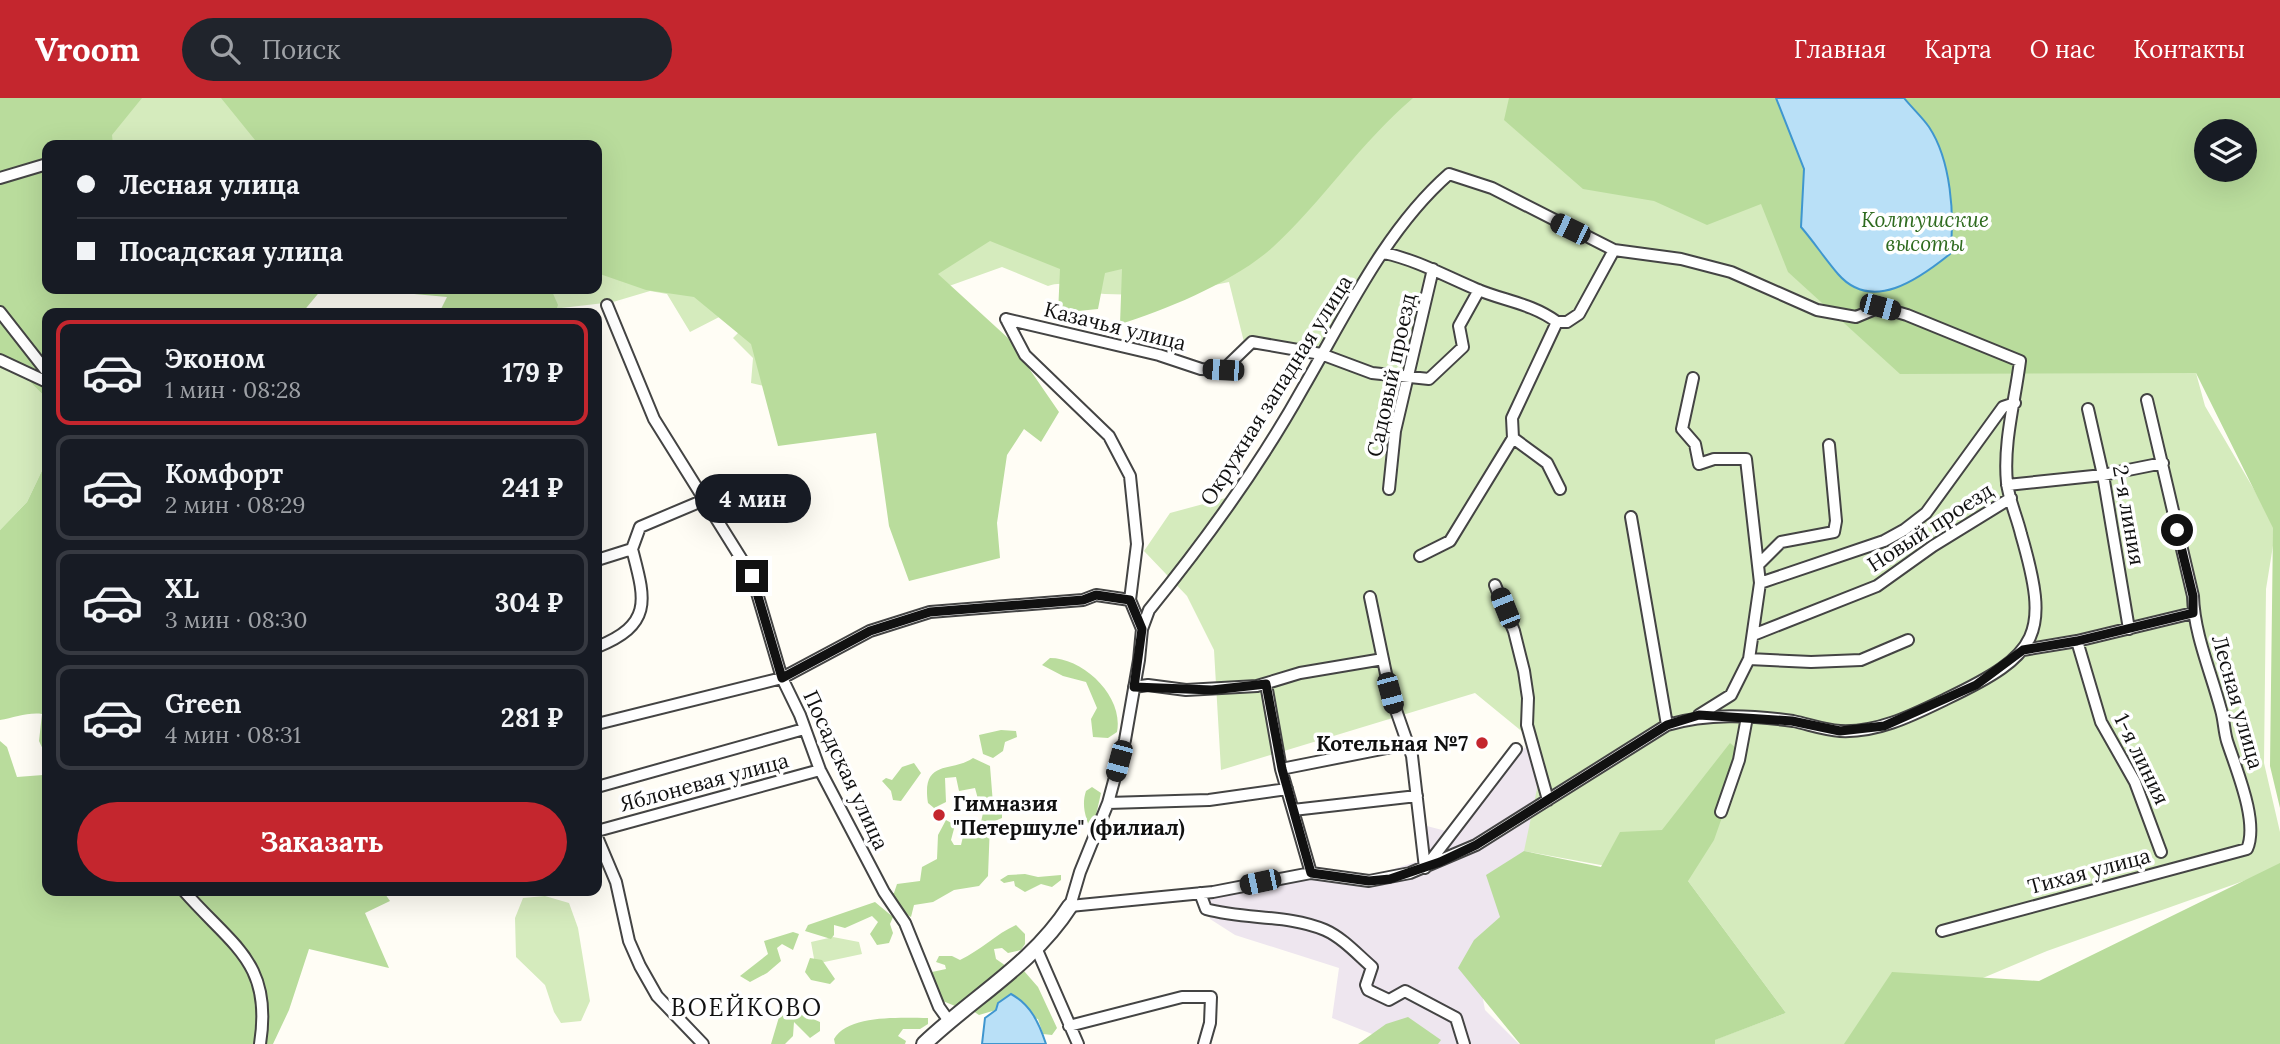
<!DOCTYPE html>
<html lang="ru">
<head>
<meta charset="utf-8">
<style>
  body { margin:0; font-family:Lora,serif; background:#20242c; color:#f1f3f6; height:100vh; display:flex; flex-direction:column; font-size:26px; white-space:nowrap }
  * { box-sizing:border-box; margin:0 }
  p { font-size:23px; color:#9ea1a6 }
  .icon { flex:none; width:38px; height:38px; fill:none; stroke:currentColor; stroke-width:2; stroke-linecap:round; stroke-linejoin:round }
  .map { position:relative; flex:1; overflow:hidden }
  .panel { position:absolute; left:42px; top:210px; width:560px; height:588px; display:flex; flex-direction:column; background:#171b24; border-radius:14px; box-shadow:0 7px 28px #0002 }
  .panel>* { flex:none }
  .banner { position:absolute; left:42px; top:42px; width:560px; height:154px; border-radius:14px; box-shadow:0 7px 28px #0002; display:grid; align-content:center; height:154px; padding:0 35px; background:#171b24 }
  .controls { position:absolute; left:2194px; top:21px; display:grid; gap:14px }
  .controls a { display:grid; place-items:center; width:63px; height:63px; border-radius:50%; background:#171b24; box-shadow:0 7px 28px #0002; font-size:35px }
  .end { position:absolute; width:32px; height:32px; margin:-16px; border:9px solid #111; background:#fff; box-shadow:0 0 0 4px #fff }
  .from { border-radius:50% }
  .bubble { position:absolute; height:49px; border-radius:24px; background:#171b24; box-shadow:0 7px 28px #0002; font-size:23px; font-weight:700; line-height:49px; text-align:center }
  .car { position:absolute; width:21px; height:42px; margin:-21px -10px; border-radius:9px; box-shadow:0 0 5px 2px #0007; background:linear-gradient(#222 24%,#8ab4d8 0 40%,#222 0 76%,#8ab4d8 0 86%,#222 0) }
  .banner b { display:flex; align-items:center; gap:24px; height:66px; font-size:26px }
  .banner b+b { border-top:2px solid #363941 }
  .banner i { width:18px; height:18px; background:#f1f3f6 }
  ul { padding:12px 0 0; list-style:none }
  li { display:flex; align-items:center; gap:21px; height:105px; margin:0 14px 10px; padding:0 21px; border:4px solid #363941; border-radius:14px }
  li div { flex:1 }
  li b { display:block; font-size:26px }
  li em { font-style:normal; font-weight:700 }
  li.current { border-color:#c4262e }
  li>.icon { width:63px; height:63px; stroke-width:1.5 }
  .primary-button { display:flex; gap:14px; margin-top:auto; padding:14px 35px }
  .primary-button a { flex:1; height:80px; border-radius:42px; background:#c4262e; color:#fff; font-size:28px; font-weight:700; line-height:80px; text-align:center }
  header { display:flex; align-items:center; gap:42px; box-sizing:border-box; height:98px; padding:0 35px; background:#c4262e; color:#fff }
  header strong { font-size:33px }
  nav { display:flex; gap:38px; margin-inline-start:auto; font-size:24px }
  .search { width:490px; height:63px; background:#20242c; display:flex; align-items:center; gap:18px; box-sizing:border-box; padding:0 24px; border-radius:38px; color:#9ea1a6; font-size:26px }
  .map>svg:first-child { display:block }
  .industrial { fill:#eee6ef }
  .green { fill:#d5ebbd; fill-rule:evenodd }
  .forest { fill:#b9dc9c; fill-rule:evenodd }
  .water { fill:#b9e0f7; stroke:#3f96cf; stroke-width:2 }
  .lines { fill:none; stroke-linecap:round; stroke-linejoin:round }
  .minor-casing { stroke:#444; stroke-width:14 }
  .tertiary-casing { stroke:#444; stroke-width:18 }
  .minor { stroke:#fff; stroke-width:10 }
  .tertiary { stroke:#fff; stroke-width:14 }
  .route { stroke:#111; stroke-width:9 }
  .poi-dot { fill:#c4262e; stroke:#fff; stroke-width:2.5 }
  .labels { text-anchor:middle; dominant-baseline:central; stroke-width:7; stroke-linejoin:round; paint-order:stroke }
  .park-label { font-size:21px; font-style:italic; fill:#2f6b1f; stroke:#fff }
  .street-label { font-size:21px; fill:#111; stroke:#fff }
  .poi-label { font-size:21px; font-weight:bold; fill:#111; stroke:#fff; text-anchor:end }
  .quarter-label { font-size:24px; letter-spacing:2px; fill:#111; stroke:#fff }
</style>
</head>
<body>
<header>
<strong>Vroom</strong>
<div class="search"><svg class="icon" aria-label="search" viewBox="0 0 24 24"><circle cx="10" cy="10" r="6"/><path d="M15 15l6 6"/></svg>Поиск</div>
<nav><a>Главная</a><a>Карта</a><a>О нас</a><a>Контакты</a></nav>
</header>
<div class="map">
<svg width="2280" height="946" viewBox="0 0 2280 946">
  <rect width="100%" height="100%" fill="#fffdf5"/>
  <path class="industrial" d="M1525 649 1543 673 1530 761 1513 817 1477 869 1485 912 1519 946H1397L1332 920 1339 870 1235 837 1210 821 1205 789 1377 776 1419 763V726L1450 734Z"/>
  <path class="green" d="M0 0H2280V120L2196 275 2205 308 2276 429 2266 491 2264 665 2280 734V770L2047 853 1928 903 1852 946H1715L1714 942 1786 915 1688 783 1524 753 1537 691 1535 644 1475 595 1221 672 1214 552 1187 498 1144 453 1170 415 1233 398 1319 260 1245 248 1229 184C1188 193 1148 198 1105 196 1085 195 1069 180 1048 188L1002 169 938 192 795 295 751 285 753 260 733 240 739 234 727 215 690 234 667 196 650 193 613 204 544 212 439 191H597V47H47ZM2207 33H2245V72H2207Z
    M0 268 22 276 47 301V362L27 404 0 432Z
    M545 798 569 805 578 830 590 903 581 923 561 925 554 914 545 887 516 859 515 820 523 800Z
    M833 839 859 844 862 856 815 866 811 844Z"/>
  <path class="forest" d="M0 0H142L112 37 113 47H47V191H322L302 215H47V301L22 276 0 268Z
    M221 0H1413C1361 44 1323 103 1273 149 1237 182 1167 212 1120 226L1122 171 1105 175 1098 211 1058 215 1060 171 990 143 938 176 1008 240 1059 314 1041 344 1024 331 1007 357 997 425 1000 460 909 483 889 428 876 335 778 348 751 246 694 199 646 192 597 175V47H259Z
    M1509 0H1776L1804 71 1801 129 1838 177 1930 31 1904 0H2280V710L2270 668 2273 430 2196 275 1900 276 1788 174 1761 106 1707 127 1654 103 1583 91 1504 22ZM2207 33H2245V72H2207Z
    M400 191H551L558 207 555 215H439L447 199 414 196Z
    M47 362V660L39 643 42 616C28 614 14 620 0 622V432L27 404Z
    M1050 560C1083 560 1124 598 1117 634L1108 640 1093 639 1091 621 1097 610 1086 584 1063 578 1042 567Z
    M1001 632 1016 633 1017 639 1005 644 1003 653 993 660 983 656 979 637Z
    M0 643 7 649 17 679 43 677 47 680V793H383L390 803 365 815 389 870 309 851 289 912 273 946H0Z
    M1730 645 1744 657 1714 742 1688 783 1786 915 1715 942V946H1520L1458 870 1474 842 1500 819 1486 777 1524 753 1601 769 1620 734 1662 732Z
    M973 660 990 668 993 706 1002 710V720L990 725 988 778 979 788 954 792 933 804 914 807 911 819 901 813 890 796 894 795 897 786 920 783 922 769 937 761 938 737 946 722 955 727 951 742 954 747H961L966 726 981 724 985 706 978 701 975 690 959 693 956 679 945 680 946 704 934 710 928 705C921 660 952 675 973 660Z
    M914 665 921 675 901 703 893 702 891 693 882 683 886 680 892 682 902 669Z
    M1092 689 1101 695 1092 735C1086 721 1081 708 1086 693Z
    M2280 765V946H1844L1892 874 2039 883Z
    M1025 776 1038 779 1061 777V782L1052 789 1041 786 1025 794 1015 788 1014 783 1004 785 1000 782 1008 777Z
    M875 804 893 819 890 826 893 835 889 845 877 847 870 836 878 824 872 818 845 830 834 827V837L831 841 805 833 808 827Z
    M1016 827 1025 836V846L1021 852 1008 855 1002 850 994 851 996 861 1006 868 1017 865 1038 889 1057 930 1052 937 1043 936 1038 921 996 912 979 917 961 905 955 908 938 901 932 874 946 871 945 867 936 864 939 858H952L960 862C981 852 996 836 1016 827Z
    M793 834 799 836 793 852 782 846 777 850 781 863 767 875 750 884 740 878 768 856 764 843Z
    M810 860 822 862 835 881 830 886 811 882 805 874Z
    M790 911 820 924V933L810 940 794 924 793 938 785 946H771L779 919Z
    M1408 919 1441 942 1438 946H1358L1386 926Z
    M928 920V926L920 931H903L898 938 906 943 905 946H835L834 941C848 916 903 920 928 920Z"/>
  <path class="water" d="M1776 0H1904C1912 10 1922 19 1929 29 1951 62 1955 118 1950 156 1919 181 1872 215 1838 176 1825 161 1814 144 1801 129L1804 71Z
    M1011 896C1031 907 1039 925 1046 946H982L985 920 996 912 998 905Z"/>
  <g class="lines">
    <g class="minor-casing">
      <path id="minor" d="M0 80 47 66
        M1384 155C1417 162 1445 178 1476 191 1504 203 1531 205 1557 224
        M607 207 654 321 752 478 782 580 800 617 820 672 884 794 905 825 939 909 949 923
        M0 214 47 274
        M1006 221 1025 257 1109 338 1130 378 1137 446 1130 502 1142 531 1139 562 1125 642 1108 705 1080 774 1070 808 1213 794 1311 775 1369 783 1410 775 1476 747 1667 627C1708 615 1750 617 1793 623 1808 626 1824 632 1840 633 1878 635 1913 617 1946 601 2041 556 2050 536 2021 436 2017 419 2009 402 2007 385 2003 345 2015 303 2020 263L1907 217 1880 209 1856 219 1817 212 1731 174 1681 161 1614 152 1492 90 1449 76C1385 132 1345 218 1303 290 1259 369 1206 442 1149 512L1142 531
        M1006 221 1159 257 1201 271 1223 272 1252 244 1321 256 1372 275 1429 281 1463 249 1459 228 1479 192
        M1557 224H1567L1579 216 1614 152
        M0 262 47 284
        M1693 280 1682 331 1695 346 1699 366 1714 361H1746L1760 485 1749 561 1731 597 1699 617
        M2088 311 2103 377 2129 531
        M1513 340 1547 365 1560 391
        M2007 387 2103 377 2163 365
        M1389 391 1395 333 1433 171
        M1631 419 1667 627
        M1420 458 1450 443 1513 340 1512 320 1557 224
        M597 462 632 451 640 429 704 402
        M1758 467 1781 444 1834 434 1836 423 1829 347
        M1760 485 1884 443 1904 432 1926 415 2003 309 2015 305
        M1495 487 1514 533 1524 573 1528 600 1527 627 1548 702
        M1370 499 1390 595 1412 658 1425 770
        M1753 537 1877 488 1933 448 2011 400
        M2077 543 2101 624 2135 684 2161 754
        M597 549C654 526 645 501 632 451
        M2023 552 2077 543 2193 515
        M1749 561 1811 564 1861 562 1908 542
        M1266 586 1281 671 1311 775
        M1134 589 1148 587 1186 592 1257 588 1300 575 1383 561
        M597 626 782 580 870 533 930 514 1083 502 1096 497 1130 502
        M1281 671 1407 646
        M597 689 804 631
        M1108 705 1209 702 1287 691
        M1293 712 1417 698
        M1721 714 1739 662 1747 619
        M597 733 820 672
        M597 739 616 784 629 843 640 868 657 898 703 946
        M1425 770 1516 651
        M184 793C232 848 273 864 260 946
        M1200 795 1206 811C1245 822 1287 816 1325 832 1343 840 1358 857 1372 869L1366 887 1368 892 1389 902 1405 893 1456 920 1464 946
        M1942 833 2247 751C2259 724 2236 671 2227 643 2224 633 2224 622 2221 612 2211 574 2194 536 2193 498L2147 302
        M1037 852 1078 946
        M1069 928 1182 899H1211L1210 925 1204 946"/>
    </g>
    <g class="tertiary-casing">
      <path id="tertiary" d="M924 946C973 899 1032 867 1070 808"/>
    </g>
    <use href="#minor" class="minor"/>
    <use href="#tertiary" class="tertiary"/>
  </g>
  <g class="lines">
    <path class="route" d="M752 478 782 580 870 533 930 514 1083 502 1096 497 1130 502 1142 531 1134 589 1212 592 1266 586 1282 671 1311 775 1369 783 1390 781 1440 764 1476 747 1667 627 1699 617 1792 623 1840 633 1884 628 1976 587 2023 552 2077 543 2193 515V498L2177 432"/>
  </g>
  <g class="poi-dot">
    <circle cx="1482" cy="645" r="7"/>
    <circle cx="939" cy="717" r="7"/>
  </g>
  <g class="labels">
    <g class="park-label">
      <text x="1925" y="121">Колтушские<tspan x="1925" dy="24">высоты</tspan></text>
    </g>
    <g class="street-label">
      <text transform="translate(1115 228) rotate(14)">Казачья улица</text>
      <text transform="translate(1391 277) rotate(-78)">Садовый проезд</text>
      <text transform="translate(1276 292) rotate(-58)">Окружная западная улица</text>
      <text transform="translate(2129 417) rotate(80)">2-я линия</text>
      <text transform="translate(1930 429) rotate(-33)">Новый проезд</text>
      <text transform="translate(2238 604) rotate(74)">Лесная улица</text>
      <text transform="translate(2142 661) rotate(64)">1-я линия</text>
      <text transform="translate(846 672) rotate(65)">Посадская улица</text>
      <text transform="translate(704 684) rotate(-15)">Яблоневая улица</text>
      <text transform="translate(2089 773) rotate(-15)">Тихая улица</text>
    </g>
    <g class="poi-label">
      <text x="1468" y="645">Котельная №7</text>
      <text x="953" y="705" text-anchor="start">Гимназия<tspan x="953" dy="24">"Петершуле" (филиал)</tspan></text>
    </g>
    <g class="quarter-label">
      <text x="747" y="909">ВОЕЙКОВО</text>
    </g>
  </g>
</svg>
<div class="controls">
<a><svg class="icon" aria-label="layers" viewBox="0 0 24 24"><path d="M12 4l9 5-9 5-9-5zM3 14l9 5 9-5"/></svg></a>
</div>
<i class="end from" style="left:2177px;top:432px"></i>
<i class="end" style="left:752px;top:478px"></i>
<div class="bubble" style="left:695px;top:376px;width:116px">4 мин</div>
<i class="car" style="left:1570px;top:131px;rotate:296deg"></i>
<i class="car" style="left:1880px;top:209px;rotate:105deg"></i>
<i class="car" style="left:1223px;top:272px;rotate:273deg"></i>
<i class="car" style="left:1505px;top:510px;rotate:338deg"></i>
<i class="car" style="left:1390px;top:595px;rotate:165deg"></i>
<i class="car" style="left:1119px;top:663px;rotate:195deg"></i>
<i class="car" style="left:1260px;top:784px;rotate:258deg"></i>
<div class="banner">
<b><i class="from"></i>Лесная улица</b>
<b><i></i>Посадская улица</b>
</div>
<section class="panel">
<ul>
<li class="current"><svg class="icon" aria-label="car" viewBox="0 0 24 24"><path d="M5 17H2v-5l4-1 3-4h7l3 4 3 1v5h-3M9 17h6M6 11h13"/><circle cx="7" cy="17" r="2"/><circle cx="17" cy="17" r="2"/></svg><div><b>Эконом</b><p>1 мин · 08:28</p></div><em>179 ₽</em></li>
<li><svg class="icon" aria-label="car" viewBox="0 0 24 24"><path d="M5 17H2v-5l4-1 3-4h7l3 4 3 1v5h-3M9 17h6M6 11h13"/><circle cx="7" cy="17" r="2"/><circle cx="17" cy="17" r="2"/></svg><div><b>Комфорт</b><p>2 мин · 08:29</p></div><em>241 ₽</em></li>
<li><svg class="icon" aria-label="car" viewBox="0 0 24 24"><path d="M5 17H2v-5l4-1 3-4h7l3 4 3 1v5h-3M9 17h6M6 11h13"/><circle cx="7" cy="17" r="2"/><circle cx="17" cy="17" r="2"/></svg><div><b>XL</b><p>3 мин · 08:30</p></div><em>304 ₽</em></li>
<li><svg class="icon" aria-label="car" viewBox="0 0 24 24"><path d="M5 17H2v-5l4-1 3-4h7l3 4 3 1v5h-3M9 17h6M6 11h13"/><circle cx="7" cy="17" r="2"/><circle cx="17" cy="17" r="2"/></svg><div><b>Green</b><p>4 мин · 08:31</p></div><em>281 ₽</em></li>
</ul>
<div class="primary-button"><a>Заказать</a></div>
</section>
</div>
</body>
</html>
